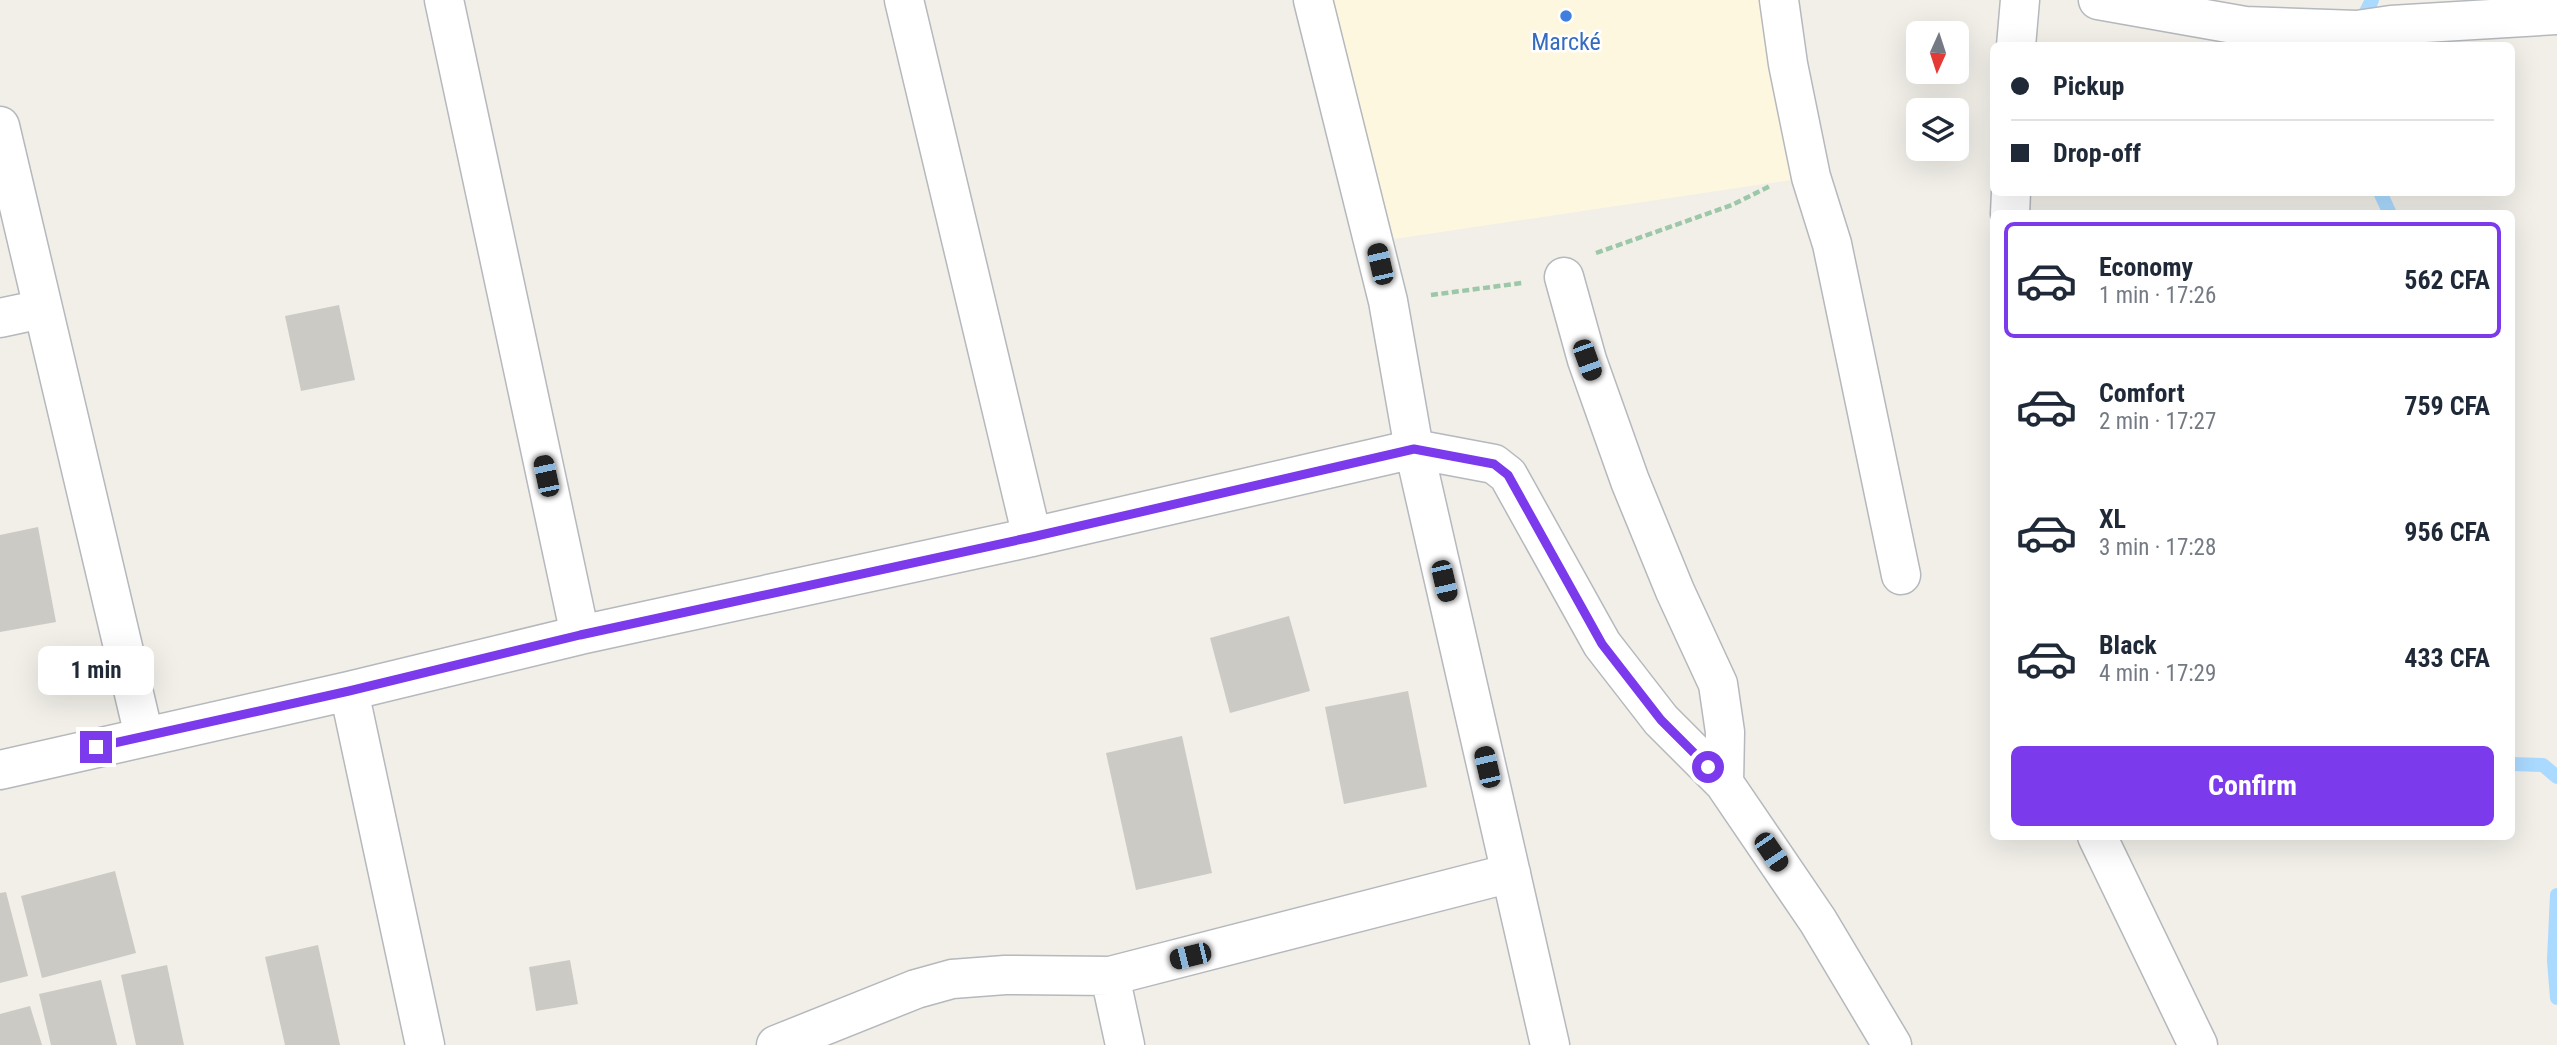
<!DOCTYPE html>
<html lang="en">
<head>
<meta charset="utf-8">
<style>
  body { margin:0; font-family:"Roboto Condensed",sans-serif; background:#f2f2f3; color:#1f2937; height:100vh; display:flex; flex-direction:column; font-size:26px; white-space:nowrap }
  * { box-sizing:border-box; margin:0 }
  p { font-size:23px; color:#747a83 }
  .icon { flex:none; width:38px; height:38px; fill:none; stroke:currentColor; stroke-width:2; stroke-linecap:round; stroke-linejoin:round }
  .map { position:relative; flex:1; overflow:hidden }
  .panel { position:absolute; left:1990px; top:210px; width:525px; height:630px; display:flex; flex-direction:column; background:#fff; border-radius:10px; box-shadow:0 7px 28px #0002 }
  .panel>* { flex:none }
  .guide { position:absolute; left:1990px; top:42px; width:525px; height:154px; border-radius:10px; box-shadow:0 7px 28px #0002; display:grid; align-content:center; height:154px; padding:0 21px; background:#fff }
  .needle { width:46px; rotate:183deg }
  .controls { position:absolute; left:1906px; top:21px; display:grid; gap:14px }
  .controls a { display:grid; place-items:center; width:63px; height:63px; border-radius:10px; background:#fff; box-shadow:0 7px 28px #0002; font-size:35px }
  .end { position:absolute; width:32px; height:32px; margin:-16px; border:9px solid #7c3aed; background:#fff; box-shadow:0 0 0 4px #fff }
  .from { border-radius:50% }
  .bubble { position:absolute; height:49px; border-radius:10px; background:#fff; box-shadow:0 7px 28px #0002; font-size:23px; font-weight:700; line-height:49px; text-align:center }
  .car { position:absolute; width:21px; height:42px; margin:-21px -10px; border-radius:9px; box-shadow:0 0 5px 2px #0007; background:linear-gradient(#222 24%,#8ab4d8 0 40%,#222 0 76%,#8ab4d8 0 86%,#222 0) }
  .guide b { display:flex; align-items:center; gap:24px; height:66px; font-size:26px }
  .guide b+b { border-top:2px solid #e0e1e3 }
  .guide i { width:18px; height:18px; background:#1f2937 }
  ul { padding:12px 0 0; list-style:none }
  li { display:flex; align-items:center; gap:21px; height:116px; margin:0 14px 10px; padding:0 7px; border:4px solid transparent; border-radius:10px }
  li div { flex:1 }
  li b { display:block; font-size:26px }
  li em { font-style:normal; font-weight:700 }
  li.selected { border-color:#7c3aed }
  li>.icon { width:63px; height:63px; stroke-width:1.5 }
  .button { display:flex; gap:14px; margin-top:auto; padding:14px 21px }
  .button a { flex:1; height:80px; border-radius:10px; background:#7c3aed; color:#fff; font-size:28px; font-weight:700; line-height:80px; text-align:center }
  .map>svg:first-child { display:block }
  .commercial { fill:#fef7e0 }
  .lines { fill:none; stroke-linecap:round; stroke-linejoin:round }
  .stream { stroke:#aadaff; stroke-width:14 }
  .building { fill:#cccac5 }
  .minor-casing { stroke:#b5b8bc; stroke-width:41 }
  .path { stroke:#9cc7a9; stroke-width:4.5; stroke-dasharray:7 3.5; stroke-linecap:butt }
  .minor { stroke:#fff; stroke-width:38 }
  .route { stroke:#7c3aed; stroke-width:9 }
  .shop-dot { fill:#3f7fe0; stroke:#fff; stroke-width:2.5 }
  .labels { text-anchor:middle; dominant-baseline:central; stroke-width:5; stroke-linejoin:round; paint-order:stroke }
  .shop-label { font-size:24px; fill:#366cbe; stroke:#fff }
</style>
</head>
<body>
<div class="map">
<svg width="2557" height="1045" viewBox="0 0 2557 1045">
  <rect width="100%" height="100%" fill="#f1efe8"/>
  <path class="commercial" d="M1330 0H1770L1811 177 1394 239Z"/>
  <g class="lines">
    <path class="stream" d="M2360 24 2372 0
      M2380 192 2390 214
      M2511 764 2543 765 2557 777
      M2557 895 2554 960 2557 998"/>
  </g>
  <path class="building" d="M339 305 355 380 301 391 285 316Z
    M38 527 56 622 0 632V535Z
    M1289 616 1310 691 1230 713 1210 638Z
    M1408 691 1427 787 1344 804 1325 707Z
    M1182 736 1212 873 1136 890 1106 753Z
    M115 871 136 953 42 978 21 896Z
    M6 892 28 976 0 983V893Z
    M318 945 340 1045H285L265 957Z
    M570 960 578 1004 536 1011 529 967Z
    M167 965 184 1045H136L121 975Z
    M101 980 117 1045H51L39 994Z
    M30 1006 42 1045H0V1014Z"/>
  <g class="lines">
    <g class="minor-casing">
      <path id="minor" d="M444 0 580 635
        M904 0 1032 537
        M1313 0 1388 301 1414 449 1550 1045
        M1779 0 1788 64 1811 177 1832 244 1901 575
        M2098 0 2245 26 2357 30 2391 25 2557 15
        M2016 46 2020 0
        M0 126 144 736
        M2010 214 2011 192
        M1564 277 1587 360 1630 481 1675 591 1718 684 1725 732 1724 783
        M0 318 42 309
        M349 691 425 1045
        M0 770 349 691 580 635 1032 537 1414 449 1494 464 1508 475 1602 644 1661 720 1724 783 1818 921 1892 1045
        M2097 836 2198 1045
        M1110 976 1125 1045
        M776 1045 916 989 952 979 1005 975 1110 976 1511 873"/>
    </g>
    <path class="path" d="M1596 253 1732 205 1770 186
      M1431 295 1522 283"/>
    <use href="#minor" class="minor"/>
  </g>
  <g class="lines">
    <path class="route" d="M96 747 349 691 580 635 1032 537 1414 449 1494 464 1508 475 1602 644 1661 720 1708 767"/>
  </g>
  <circle class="shop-dot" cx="1566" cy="16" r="7"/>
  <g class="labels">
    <g class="shop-label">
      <text x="1566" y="42">Marcké</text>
    </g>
  </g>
</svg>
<div class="controls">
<a><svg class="needle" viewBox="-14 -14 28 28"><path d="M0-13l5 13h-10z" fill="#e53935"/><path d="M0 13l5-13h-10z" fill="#747a83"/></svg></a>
<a><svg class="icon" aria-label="layers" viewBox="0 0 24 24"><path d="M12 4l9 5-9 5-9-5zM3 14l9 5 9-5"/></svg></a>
</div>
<i class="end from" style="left:1708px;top:767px"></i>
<i class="end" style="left:96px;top:747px"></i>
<div class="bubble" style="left:38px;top:646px;width:116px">1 min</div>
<i class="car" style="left:1380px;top:264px;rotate:347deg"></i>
<i class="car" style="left:1587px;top:360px;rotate:160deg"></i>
<i class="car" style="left:546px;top:476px;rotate:348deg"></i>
<i class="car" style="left:1444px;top:581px;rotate:167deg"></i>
<i class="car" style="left:1487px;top:767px;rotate:347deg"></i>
<i class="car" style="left:1771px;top:852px;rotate:146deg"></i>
<i class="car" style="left:1190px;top:956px;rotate:256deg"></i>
<div class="guide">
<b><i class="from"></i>Pickup</b>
<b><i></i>Drop-off</b>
</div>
<section class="panel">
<ul>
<li class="selected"><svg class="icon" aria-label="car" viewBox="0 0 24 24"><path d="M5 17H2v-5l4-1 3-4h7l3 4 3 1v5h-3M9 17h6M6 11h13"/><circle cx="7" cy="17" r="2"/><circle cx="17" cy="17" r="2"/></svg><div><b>Economy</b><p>1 min · 17:26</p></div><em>562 CFA</em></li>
<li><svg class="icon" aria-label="car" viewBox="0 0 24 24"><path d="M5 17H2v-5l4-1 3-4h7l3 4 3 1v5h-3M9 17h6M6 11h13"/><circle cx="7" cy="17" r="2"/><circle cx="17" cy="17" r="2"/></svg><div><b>Comfort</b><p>2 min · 17:27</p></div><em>759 CFA</em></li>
<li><svg class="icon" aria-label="car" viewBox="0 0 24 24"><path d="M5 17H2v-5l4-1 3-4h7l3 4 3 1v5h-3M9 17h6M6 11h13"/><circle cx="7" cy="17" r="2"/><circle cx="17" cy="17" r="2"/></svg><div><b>XL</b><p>3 min · 17:28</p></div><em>956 CFA</em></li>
<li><svg class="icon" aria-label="car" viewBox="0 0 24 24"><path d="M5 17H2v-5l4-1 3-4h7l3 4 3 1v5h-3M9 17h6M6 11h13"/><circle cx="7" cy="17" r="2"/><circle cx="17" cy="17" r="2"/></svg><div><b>Black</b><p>4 min · 17:29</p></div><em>433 CFA</em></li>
</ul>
<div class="button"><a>Confirm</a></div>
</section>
</div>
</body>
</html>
